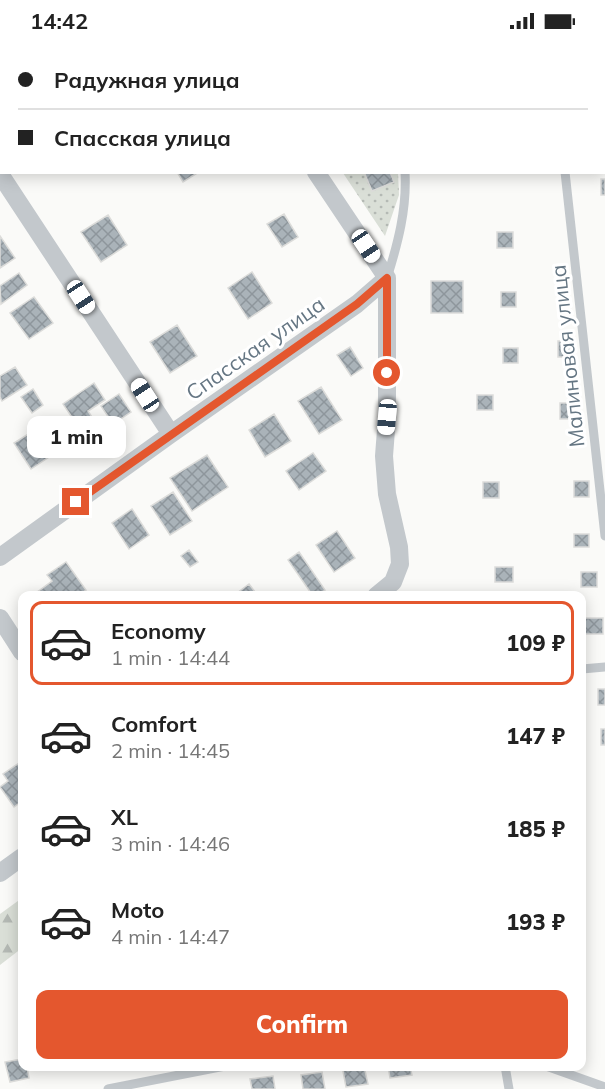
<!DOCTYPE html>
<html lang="en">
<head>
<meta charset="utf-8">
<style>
  body { margin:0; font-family:Mulish,sans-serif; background:#f2f2f2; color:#222; height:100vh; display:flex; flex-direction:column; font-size:22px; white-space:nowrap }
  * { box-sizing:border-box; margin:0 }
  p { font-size:20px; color:#767676 }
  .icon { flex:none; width:33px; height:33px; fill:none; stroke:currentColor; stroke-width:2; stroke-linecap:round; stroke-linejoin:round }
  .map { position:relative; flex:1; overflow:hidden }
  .drawer { position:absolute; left:18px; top:549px; width:568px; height:480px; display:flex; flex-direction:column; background:#fff; border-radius:12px; box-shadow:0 3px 15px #0003 }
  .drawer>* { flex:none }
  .guide { position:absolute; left:0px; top:0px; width:606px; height:132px; box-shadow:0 3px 15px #0003; display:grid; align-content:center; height:132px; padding:0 18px; background:#fff }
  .end { position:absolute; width:27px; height:27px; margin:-14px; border:8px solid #e4572e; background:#fff; box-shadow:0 0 0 3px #fff }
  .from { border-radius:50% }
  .bubble { position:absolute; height:42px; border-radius:12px; background:#fff; box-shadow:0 3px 15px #0003; font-size:20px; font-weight:800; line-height:42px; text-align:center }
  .car { position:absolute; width:18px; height:36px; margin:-18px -9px; border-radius:8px; box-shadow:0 0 4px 2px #0007; background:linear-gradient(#fff 24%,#345 0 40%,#fff 0 76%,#345 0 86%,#fff 0) }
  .guide b { display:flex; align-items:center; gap:21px; height:57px; font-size:22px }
  .guide b+b { border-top:2px solid #e0e0e0 }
  .guide i { width:15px; height:15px; background:#222 }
  ul { padding:10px 0 0; list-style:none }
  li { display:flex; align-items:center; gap:18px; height:84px; margin:0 12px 9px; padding:0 6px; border:3px solid transparent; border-radius:12px }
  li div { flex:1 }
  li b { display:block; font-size:22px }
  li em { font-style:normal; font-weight:800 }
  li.on { border-color:#e4572e }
  li>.icon { width:54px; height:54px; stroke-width:1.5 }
  .action { display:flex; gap:12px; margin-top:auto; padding:12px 18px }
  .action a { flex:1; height:69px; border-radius:12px; background:#e4572e; color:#fff; font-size:24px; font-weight:800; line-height:69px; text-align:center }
  .status { display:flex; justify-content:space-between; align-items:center; height:42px; padding:0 30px; background:#fff; direction:ltr }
  .status svg { height:16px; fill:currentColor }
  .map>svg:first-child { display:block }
  .forest { fill:url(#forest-firs) }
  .garden { fill:url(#garden-dots) }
  .building { fill:url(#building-cross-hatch); stroke:#dcdcda; stroke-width:1.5 }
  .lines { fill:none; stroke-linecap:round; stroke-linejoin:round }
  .lane { stroke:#c3c8cc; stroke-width:9 }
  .street { stroke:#c3c8cc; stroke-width:18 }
  .route { stroke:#e4572e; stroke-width:8 }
  .labels { text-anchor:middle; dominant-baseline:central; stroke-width:6; stroke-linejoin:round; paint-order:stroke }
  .street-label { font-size:21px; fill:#657683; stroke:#fff }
</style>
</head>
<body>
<div class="status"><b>14:42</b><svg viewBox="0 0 49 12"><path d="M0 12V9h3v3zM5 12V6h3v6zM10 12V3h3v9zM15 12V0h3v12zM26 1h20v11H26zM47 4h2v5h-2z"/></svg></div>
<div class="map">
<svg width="605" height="1047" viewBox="0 0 605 1047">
  <defs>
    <pattern id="forest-firs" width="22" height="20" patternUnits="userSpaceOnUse" patternTransform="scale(1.5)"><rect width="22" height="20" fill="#dadfd7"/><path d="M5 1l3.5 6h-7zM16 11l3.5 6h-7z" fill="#b4b9b4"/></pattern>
    <pattern id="garden-dots" width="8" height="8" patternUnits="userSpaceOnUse" patternTransform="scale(1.5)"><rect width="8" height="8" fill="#dadfd7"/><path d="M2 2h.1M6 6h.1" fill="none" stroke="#b4b9b4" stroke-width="1.8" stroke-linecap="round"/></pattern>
    <pattern id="building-cross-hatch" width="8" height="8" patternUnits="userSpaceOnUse" patternTransform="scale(1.5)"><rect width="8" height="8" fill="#aab3b9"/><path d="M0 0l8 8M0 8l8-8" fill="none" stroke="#8e969c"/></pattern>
  </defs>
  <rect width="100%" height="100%" fill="#fafaf8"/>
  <path class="forest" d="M22 856V906L0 923V872Z"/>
  <path class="garden" d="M254 0H391V1L255 2Z
    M343 131H398L399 153 385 194Z"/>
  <path class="building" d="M127 0H172L173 2H128Z
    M177 130H199L183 140Z
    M364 130H390L394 140 372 149Z
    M601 137H605V153H601Z
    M284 172 298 195 282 205 267 182Z
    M108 173 127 203 101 220 81 190Z
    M497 190H513V206H497Z
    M0 194 15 216 0 226Z
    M252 230 272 261 248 277 228 246Z
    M19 231 27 243 1 262 0 244Z
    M431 239H463V271H431Z
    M501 250H516V265H501Z
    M34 255 53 281 29 297 10 271Z
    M177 283 197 314 170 331 150 300Z
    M558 299H575V315H558Z
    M350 305 363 326 351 334 337 313Z
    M503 306H518V321H503Z
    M15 325 27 343 2 359 0 355V334Z
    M94 341 105 358 88 369 97 383 83 392 63 362Z
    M321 345 342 378 319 392 298 359Z
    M33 347 43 363 32 371 21 355Z
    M119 352 131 370 113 382 101 364Z
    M477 353H493V368H477Z
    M560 361H577V377H560Z
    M274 372 291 399 265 415 249 388Z
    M33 389 49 415 31 427 14 401Z
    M313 411 326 429 299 448 286 429Z
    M207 413 228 445 192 469 170 436Z
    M574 439H589V455H574Z
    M483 440H499V456H483Z
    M173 450 192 479 170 493 151 464Z
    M132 467 149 493 129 507 112 481Z
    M337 489 355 516 334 530 316 503Z
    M574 492H589V505H574Z
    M189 508 198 520 190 525 181 514Z
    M299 510 325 548 317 554H313L288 518Z
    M66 520 86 548 78 554H38L36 551 52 539 47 533Z
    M495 525H513V540H495Z
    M581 530H597V545H581Z
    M249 542 258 554H233Z
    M585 576H603V592H585Z
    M598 647H605V663H598Z
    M601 687H605V703H601Z
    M22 719V759L14 765 0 745 8 739 3 732Z
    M22 1017V1024H27L29 1036 10 1040 5 1020Z
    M342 1024H364L368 1042 346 1045Z
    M388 1024H410L412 1033 390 1036Z
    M322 1030 325 1047H303L301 1033Z
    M273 1034 275 1047H252L250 1037Z"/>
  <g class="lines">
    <path class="lane" d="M398 0V2
      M550 0V2
      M565 130 605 494
      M387 236C398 201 407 167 405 130
      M582 627 605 625
      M505 1024 509 1047
      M546 1024 605 1045
      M108 1047 225 1024"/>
    <path class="street" d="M227 0 228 2
      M316 130 387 236V375L384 414 387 452 399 505 400 522 393 540 376 554
      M0 132 171 392
      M0 515 171 392 357 262 387 236
      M0 576 22 610
      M0 831 22 815"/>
  </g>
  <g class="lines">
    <path class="route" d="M76 460 357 262 387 236V331"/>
  </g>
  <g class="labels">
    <g class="street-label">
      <text transform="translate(255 306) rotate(-35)">Спасская улица</text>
      <text transform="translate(567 314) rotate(-96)">Малиновая улица</text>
    </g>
  </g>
</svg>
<i class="end from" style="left:387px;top:331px"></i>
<i class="end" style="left:76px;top:460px"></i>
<div class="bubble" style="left:27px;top:374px;width:99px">1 min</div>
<i class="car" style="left:366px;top:204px;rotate:146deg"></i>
<i class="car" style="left:81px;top:255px;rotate:147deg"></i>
<i class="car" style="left:145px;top:353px;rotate:327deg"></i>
<i class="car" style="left:387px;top:375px;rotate:185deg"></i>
<div class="guide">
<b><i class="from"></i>Радужная улица</b>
<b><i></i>Спасская улица</b>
</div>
<section class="drawer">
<ul>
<li class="on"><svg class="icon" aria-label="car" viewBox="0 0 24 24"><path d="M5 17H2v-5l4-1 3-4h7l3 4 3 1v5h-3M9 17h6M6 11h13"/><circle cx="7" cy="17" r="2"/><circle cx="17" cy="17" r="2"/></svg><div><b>Economy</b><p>1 min · 14:44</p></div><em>109 ₽</em></li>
<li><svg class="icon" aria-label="car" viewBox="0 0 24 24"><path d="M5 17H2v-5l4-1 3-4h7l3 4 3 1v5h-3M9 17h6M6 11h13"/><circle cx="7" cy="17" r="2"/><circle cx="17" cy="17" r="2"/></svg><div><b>Comfort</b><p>2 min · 14:45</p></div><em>147 ₽</em></li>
<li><svg class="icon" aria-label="car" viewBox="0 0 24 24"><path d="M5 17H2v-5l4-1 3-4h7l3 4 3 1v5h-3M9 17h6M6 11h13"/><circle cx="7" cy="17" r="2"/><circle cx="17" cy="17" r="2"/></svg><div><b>XL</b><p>3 min · 14:46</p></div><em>185 ₽</em></li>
<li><svg class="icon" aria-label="car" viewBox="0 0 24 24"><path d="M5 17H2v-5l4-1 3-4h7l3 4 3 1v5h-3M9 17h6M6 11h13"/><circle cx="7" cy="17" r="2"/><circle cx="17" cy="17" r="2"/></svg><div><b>Moto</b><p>4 min · 14:47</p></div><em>193 ₽</em></li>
</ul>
<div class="action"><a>Confirm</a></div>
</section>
</div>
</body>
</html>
